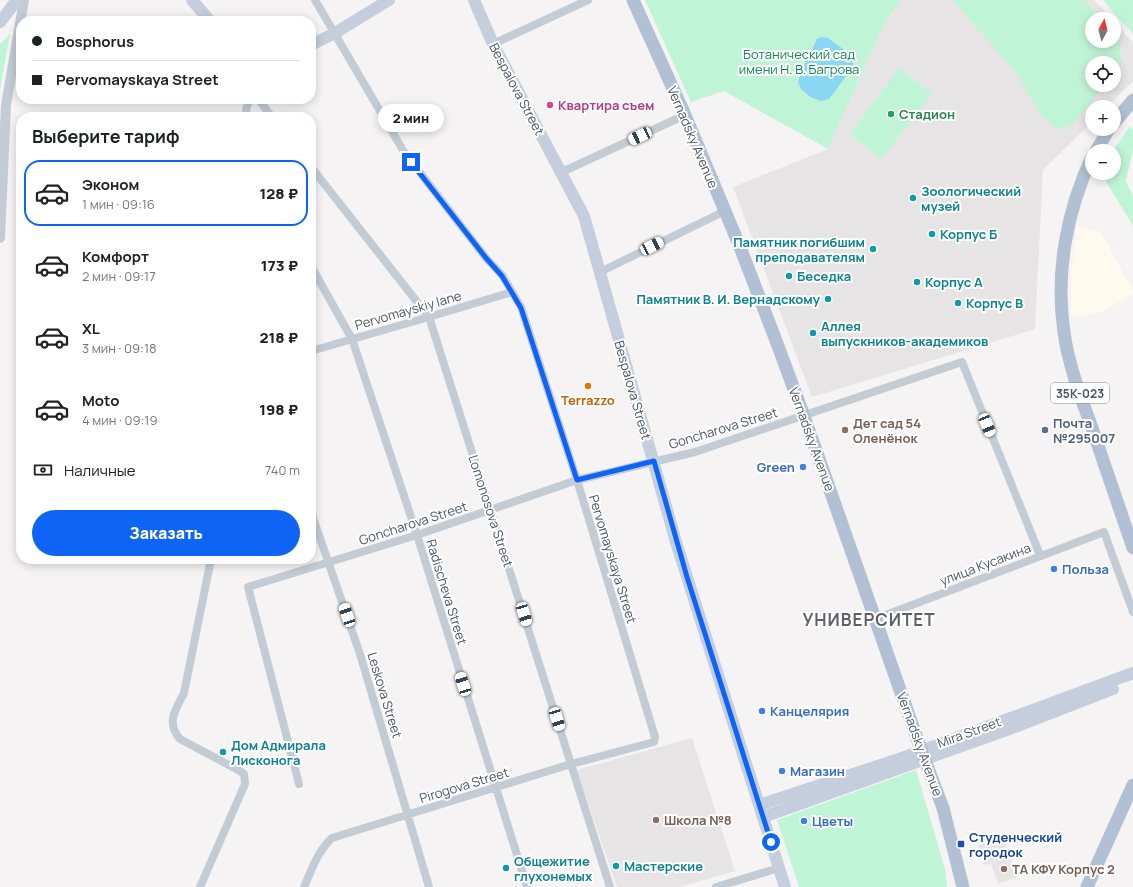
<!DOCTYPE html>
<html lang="ru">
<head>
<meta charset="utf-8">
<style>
  body { margin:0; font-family:Manrope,sans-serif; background:#f6f6f6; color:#202124; height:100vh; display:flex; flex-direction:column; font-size:15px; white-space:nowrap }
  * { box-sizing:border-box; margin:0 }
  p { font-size:13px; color:#757577 }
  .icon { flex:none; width:22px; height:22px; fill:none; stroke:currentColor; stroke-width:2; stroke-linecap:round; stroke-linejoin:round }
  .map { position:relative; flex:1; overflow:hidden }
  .panel { position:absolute; left:16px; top:112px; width:300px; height:452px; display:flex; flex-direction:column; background:#fff; border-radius:16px; box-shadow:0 2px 10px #0003 }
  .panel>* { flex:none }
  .top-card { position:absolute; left:16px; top:16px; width:300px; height:88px; border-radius:16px; box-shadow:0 2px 10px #0003; display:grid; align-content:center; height:88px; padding:0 16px; background:#fff }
  .needle { width:26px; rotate:7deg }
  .tools { position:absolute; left:1085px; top:12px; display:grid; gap:8px }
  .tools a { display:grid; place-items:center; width:36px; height:36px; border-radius:50%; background:#fff; box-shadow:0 2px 10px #0003; font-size:20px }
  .end { position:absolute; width:18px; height:18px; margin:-9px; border:5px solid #0d64f5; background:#fff; box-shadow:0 0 0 2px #fff }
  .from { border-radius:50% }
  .bubble { position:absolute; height:28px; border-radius:14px; background:#fff; box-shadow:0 2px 10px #0003; font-size:13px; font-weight:800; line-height:28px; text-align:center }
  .car { position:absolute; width:12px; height:24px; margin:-12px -6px; border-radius:5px; box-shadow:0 0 3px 1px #0007; background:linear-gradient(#fff 24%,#345 0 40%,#fff 0 76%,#345 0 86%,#fff 0) }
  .top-card b { display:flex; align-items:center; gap:14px; height:38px; font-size:15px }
  .top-card b+b { border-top:1px solid #e0e0e0 }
  .top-card i { width:10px; height:10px; background:#202124 }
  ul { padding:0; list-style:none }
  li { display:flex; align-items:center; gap:12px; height:66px; margin:0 8px 6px; padding:0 8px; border:2px solid transparent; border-radius:16px }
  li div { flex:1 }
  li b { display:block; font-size:15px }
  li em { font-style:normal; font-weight:800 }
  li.on { border-color:#0d64f5 }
  li>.icon { width:36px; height:36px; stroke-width:1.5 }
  h2 { padding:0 16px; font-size:18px; line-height:48px }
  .pay { display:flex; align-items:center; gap:10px; height:44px; padding:0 16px; font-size:15px }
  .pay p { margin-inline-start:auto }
  .action { display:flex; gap:8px; margin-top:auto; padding:8px 16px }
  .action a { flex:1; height:46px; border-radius:24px; background:#0d64f5; color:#fff; font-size:16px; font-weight:800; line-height:46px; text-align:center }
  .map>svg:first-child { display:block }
  .commercial { fill:#fefaee }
  .education { fill:#e6e4e5; fill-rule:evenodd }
  .green { fill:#c0f4d7 }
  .water { fill:#8ad7f4 }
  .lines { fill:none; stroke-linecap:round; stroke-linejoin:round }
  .minor { stroke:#c3ccd5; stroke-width:8 }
  .tertiary { stroke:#c3ccd5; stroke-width:10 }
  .secondary { stroke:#c5cedc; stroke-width:12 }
  .primary { stroke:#b1c0d3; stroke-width:13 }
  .route { stroke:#0d64f5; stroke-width:5 }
  .hotel-dot { fill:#d1479c; stroke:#fff; stroke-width:1.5 }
  .leisure-dot { fill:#2e9e5b; stroke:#fff; stroke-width:1.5 }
  .culture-dot { fill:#0f9aa8; stroke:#fff; stroke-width:1.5 }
  .food-dot { fill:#e8710a; stroke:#fff; stroke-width:1.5 }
  .education-dot { fill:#8d6e63; stroke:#fff; stroke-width:1.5 }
  .service-dot { fill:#5c6f8a; stroke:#fff; stroke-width:1.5 }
  .shop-dot { fill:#3f7fe0; stroke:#fff; stroke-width:1.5 }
  .transit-dot { fill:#1a4fb4; stroke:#fff; stroke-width:1.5 }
  .labels { text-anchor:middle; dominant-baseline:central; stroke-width:4; stroke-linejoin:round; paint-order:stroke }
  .shield { fill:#fff; stroke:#7f8791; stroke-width:1 }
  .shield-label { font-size:12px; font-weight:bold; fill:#485462 }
  .park-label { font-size:13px; fill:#108753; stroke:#fff }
  .street-label { font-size:13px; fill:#485462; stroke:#fff }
  .hotel-label { font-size:13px; font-weight:bold; fill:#b23c85; stroke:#fff; text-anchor:start }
  .leisure-label { font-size:13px; font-weight:bold; fill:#27864d; stroke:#fff; text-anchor:start }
  .culture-label { font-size:13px; font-weight:bold; fill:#0d838f; stroke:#fff; text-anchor:start }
  .food-label { font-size:13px; font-weight:bold; fill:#c56008; stroke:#fff }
  .education-label { font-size:13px; font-weight:bold; fill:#785e54; stroke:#fff; text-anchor:start }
  .service-label { font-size:13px; font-weight:bold; fill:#4e5e75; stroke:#fff; text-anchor:start }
  .shop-label { font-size:13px; font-weight:bold; fill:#366cbe; stroke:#fff; text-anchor:start }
  .transit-label { font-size:13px; font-weight:bold; fill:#164399; stroke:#fff; text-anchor:start }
  .district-label { font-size:17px; font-weight:bold; letter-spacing:1px; fill:#5e6268; stroke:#fff }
</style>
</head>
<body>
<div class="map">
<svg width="1133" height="887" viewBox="0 0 1133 887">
  <rect width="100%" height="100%" fill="#f5f3f3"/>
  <path class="commercial" d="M1077 226 1101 232 1133 291V294L1103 311 1080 317 1071 315V273Z"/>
  <path class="education" d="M901 0H1094L1112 19H1092V41H1114V22L1133 43V81L1107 107H1092V122L1043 170 1035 329 812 397 733 187 828 149 883 26ZM1092 63H1114V85H1092Z
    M692 738 735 871 680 887H617L577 770Z
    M1003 837 1017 877 998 884 991 863 984 865 978 846Z"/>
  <path class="green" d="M645 0H901L883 26 828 149 724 91 691 102Z
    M952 0H1084L1101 19H1092V41H1114V35L1120 41 1121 66 1114 74V63H1092V85H1105L1071 126 1058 129 1041 116 1016 72Z
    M1103 0H1133V34Z
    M10 34 0 89V44Z
    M899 68 932 94 881 159 850 134Z
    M1130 126 1133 130V150L1126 181 1133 196V226L1101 173H1114L1113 151Z
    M916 770 945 869 947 887H799L777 820Z"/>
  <path class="water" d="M821 37 828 38 854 57 853 67 829 99 821 101 810 97 801 89 798 82 801 72 817 39Z"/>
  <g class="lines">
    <path class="minor" d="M493 44 588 0
      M258 99 272 117
      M247 117 246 109 250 99
      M311 167 429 317 610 887
      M562 172 685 115
      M311 266 352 339 417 535 527 887
      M600 272 725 211
      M311 351 429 317 512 292
      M311 512 360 654 429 887
      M875 619 1104 532 1133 612
      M299 784 248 587 417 535 577 480 695 452 962 362 1040 555
      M200 887 245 784 244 774 240 771 180 739C166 723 175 710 184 693L211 559
      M304 887C312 869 317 852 332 838L571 764 654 742 655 737 577 480 521 307 502 275 486 258 404 152 315 0
      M716 887 779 868"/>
    <path class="tertiary" d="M0 238 6 105 24 0"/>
    <path class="secondary" d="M192 0 210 21
      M474 0 493 44 584 216 676 542 785 887
      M0 22 17 0
      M311 45 335 33 389 0
      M759 805 902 758 1133 673
      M763 817 1012 728 1113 689"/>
    <path class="primary" d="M633 0 685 115 740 247 775 338 804 416 919 744 943 808 963 887
      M1114 123 1133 100
      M1096 151 1109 129
      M1092 157C1067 210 1055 273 1064 332 1068 363 1080 395 1091 425 1105 466 1119 507 1133 548
      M1087 887 1133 785"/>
  </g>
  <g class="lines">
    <path class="route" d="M411 162 486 258 502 276 521 308 577 480 654 461 687 577 771 842"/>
  </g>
  <circle class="hotel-dot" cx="550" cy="105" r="4"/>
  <circle class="leisure-dot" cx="891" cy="114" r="4"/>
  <g class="culture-dot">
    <circle cx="913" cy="198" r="4"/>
    <circle cx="932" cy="234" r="4"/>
    <circle cx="873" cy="249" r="4"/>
    <circle cx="789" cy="276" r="4"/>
    <circle cx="917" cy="282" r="4"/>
    <circle cx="828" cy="299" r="4"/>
    <circle cx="958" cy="303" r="4"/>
    <circle cx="813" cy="333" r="4"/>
    <circle cx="223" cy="752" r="4"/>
    <circle cx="616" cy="866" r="4"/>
    <circle cx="506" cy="868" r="4"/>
  </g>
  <circle class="food-dot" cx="588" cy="386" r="4"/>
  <g class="education-dot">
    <circle cx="845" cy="430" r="4"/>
    <circle cx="656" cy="820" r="4"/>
    <circle cx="1004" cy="869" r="4"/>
  </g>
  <circle class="service-dot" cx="1045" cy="430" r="4"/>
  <g class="shop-dot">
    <circle cx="803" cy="467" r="4"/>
    <circle cx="1054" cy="569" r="4"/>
    <circle cx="762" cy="711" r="4"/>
    <circle cx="782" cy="771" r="4"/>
    <circle cx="804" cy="821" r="4"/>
  </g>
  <rect class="transit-dot" x="957" y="840" width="8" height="8" rx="2"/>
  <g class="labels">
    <rect class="shield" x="1051" y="383" width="58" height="20" rx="3"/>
    <g class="shield-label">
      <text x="1080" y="393">35К-023</text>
    </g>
    <g class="park-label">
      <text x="799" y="54">Ботанический сад<tspan x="799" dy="15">имени Н. В. Багрова</tspan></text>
    </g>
    <g class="street-label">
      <text transform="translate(517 89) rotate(62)">Bespalova Street</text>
      <text transform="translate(693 137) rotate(67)">Vernadsky Avenue</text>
      <text transform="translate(408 310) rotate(-16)">Pervomayskiy lane</text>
      <text transform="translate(633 390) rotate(74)">Bespalova Street</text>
      <text transform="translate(723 428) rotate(-17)">Goncharova Street</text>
      <text transform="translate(812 439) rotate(70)">Vernadsky Avenue</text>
      <text transform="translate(491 511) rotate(72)">Lomonosova Street</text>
      <text transform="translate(413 523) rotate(-18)">Goncharova Street</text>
      <text transform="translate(613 559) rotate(73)">Pervomayskaya Street</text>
      <text transform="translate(985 564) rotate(-21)">улица Кусакина</text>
      <text transform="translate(447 592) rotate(73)">Radischeva Street</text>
      <text transform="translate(385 695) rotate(73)">Leskova Street</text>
      <text transform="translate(969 732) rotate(-20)">Mira Street</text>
      <text transform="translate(920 744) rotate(70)">Vernadsky Avenue</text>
      <text transform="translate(464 785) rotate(-17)">Pirogova Street</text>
    </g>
    <g class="hotel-label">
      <text x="558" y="105">Квартира съем</text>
    </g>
    <g class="leisure-label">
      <text x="899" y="114">Стадион</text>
    </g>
    <g class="culture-label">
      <text x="921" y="191">Зоологический<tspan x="921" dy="15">музей</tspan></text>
      <text x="940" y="234">Корпус Б</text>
      <text x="865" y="242" text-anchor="end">Памятник погибшим<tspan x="865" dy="15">преподавателям</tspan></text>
      <text x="797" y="276">Беседка</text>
      <text x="925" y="282">Корпус А</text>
      <text x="820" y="299" text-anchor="end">Памятник В. И. Вернадскому</text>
      <text x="966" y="303">Корпус В</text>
      <text x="821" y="326">Аллея<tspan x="821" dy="15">выпускников-академиков</tspan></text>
      <text x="231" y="745">Дом Адмирала<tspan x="231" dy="15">Лисконога</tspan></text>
      <text x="514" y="861">Общежитие<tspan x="514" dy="15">глухонемых</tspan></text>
      <text x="624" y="866">Мастерские</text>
    </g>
    <g class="food-label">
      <text x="588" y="400">Terrazzo</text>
    </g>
    <g class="education-label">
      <text x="853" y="423">Дет сад 54<tspan x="853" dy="15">Оленёнок</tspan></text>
      <text x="664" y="820">Школа №8</text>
      <text x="1012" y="869">ТА КФУ Корпус 2</text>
    </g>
    <g class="service-label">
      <text x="1053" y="423">Почта<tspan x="1053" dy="15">№295007</tspan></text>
    </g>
    <g class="shop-label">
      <text x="795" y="467" text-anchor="end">Green</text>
      <text x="1062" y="569">Польза</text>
      <text x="770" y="711">Канцелярия</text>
      <text x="790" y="771">Магазин</text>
      <text x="812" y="821">Цветы</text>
    </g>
    <g class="transit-label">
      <text x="969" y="837">Студенческий<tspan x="969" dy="15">городок</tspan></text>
    </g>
    <g class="district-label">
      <text x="869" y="619">УНИВЕРСИТЕТ</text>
    </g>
  </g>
</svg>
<div class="tools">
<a><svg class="needle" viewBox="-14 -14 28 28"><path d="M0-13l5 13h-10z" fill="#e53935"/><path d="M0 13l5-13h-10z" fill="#757577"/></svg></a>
<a><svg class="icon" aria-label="locate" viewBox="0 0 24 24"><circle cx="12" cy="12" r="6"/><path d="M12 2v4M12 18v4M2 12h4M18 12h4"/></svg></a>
<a>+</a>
<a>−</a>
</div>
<i class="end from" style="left:771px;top:842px"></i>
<i class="end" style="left:411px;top:162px"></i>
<div class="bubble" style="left:378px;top:104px;width:66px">2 мин</div>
<i class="car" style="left:640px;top:136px;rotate:245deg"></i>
<i class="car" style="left:652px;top:246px;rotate:64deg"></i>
<i class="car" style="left:987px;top:425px;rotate:158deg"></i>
<i class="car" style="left:524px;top:614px;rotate:163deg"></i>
<i class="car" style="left:347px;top:615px;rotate:341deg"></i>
<i class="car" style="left:463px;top:684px;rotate:343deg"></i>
<i class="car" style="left:557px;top:719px;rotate:163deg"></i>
<div class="top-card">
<b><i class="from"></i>Bosphorus</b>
<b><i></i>Pervomayskaya Street</b>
</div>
<section class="panel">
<h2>Выберите тариф</h2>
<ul>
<li class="on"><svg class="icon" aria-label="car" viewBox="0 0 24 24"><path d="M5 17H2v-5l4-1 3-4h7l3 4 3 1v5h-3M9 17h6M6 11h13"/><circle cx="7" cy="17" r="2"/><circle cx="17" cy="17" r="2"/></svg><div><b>Эконом</b><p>1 мин · 09:16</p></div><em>128 ₽</em></li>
<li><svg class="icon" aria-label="car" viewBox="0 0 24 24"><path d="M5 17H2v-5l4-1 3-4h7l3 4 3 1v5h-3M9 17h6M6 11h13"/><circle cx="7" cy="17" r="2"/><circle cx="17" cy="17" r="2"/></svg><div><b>Комфорт</b><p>2 мин · 09:17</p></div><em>173 ₽</em></li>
<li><svg class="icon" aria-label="car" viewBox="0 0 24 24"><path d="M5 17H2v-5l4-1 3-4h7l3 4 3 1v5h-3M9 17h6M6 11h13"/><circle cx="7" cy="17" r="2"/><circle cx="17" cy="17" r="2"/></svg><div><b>XL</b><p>3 мин · 09:18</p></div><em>218 ₽</em></li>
<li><svg class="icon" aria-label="car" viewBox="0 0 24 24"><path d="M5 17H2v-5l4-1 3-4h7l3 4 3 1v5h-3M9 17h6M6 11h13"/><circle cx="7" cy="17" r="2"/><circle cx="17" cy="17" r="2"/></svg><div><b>Moto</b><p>4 мин · 09:19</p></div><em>198 ₽</em></li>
</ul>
<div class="pay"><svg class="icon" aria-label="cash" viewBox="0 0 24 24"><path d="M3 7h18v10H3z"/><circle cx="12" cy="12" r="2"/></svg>Наличные<p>740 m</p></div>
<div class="action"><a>Заказать</a></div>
</section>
</div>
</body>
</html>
